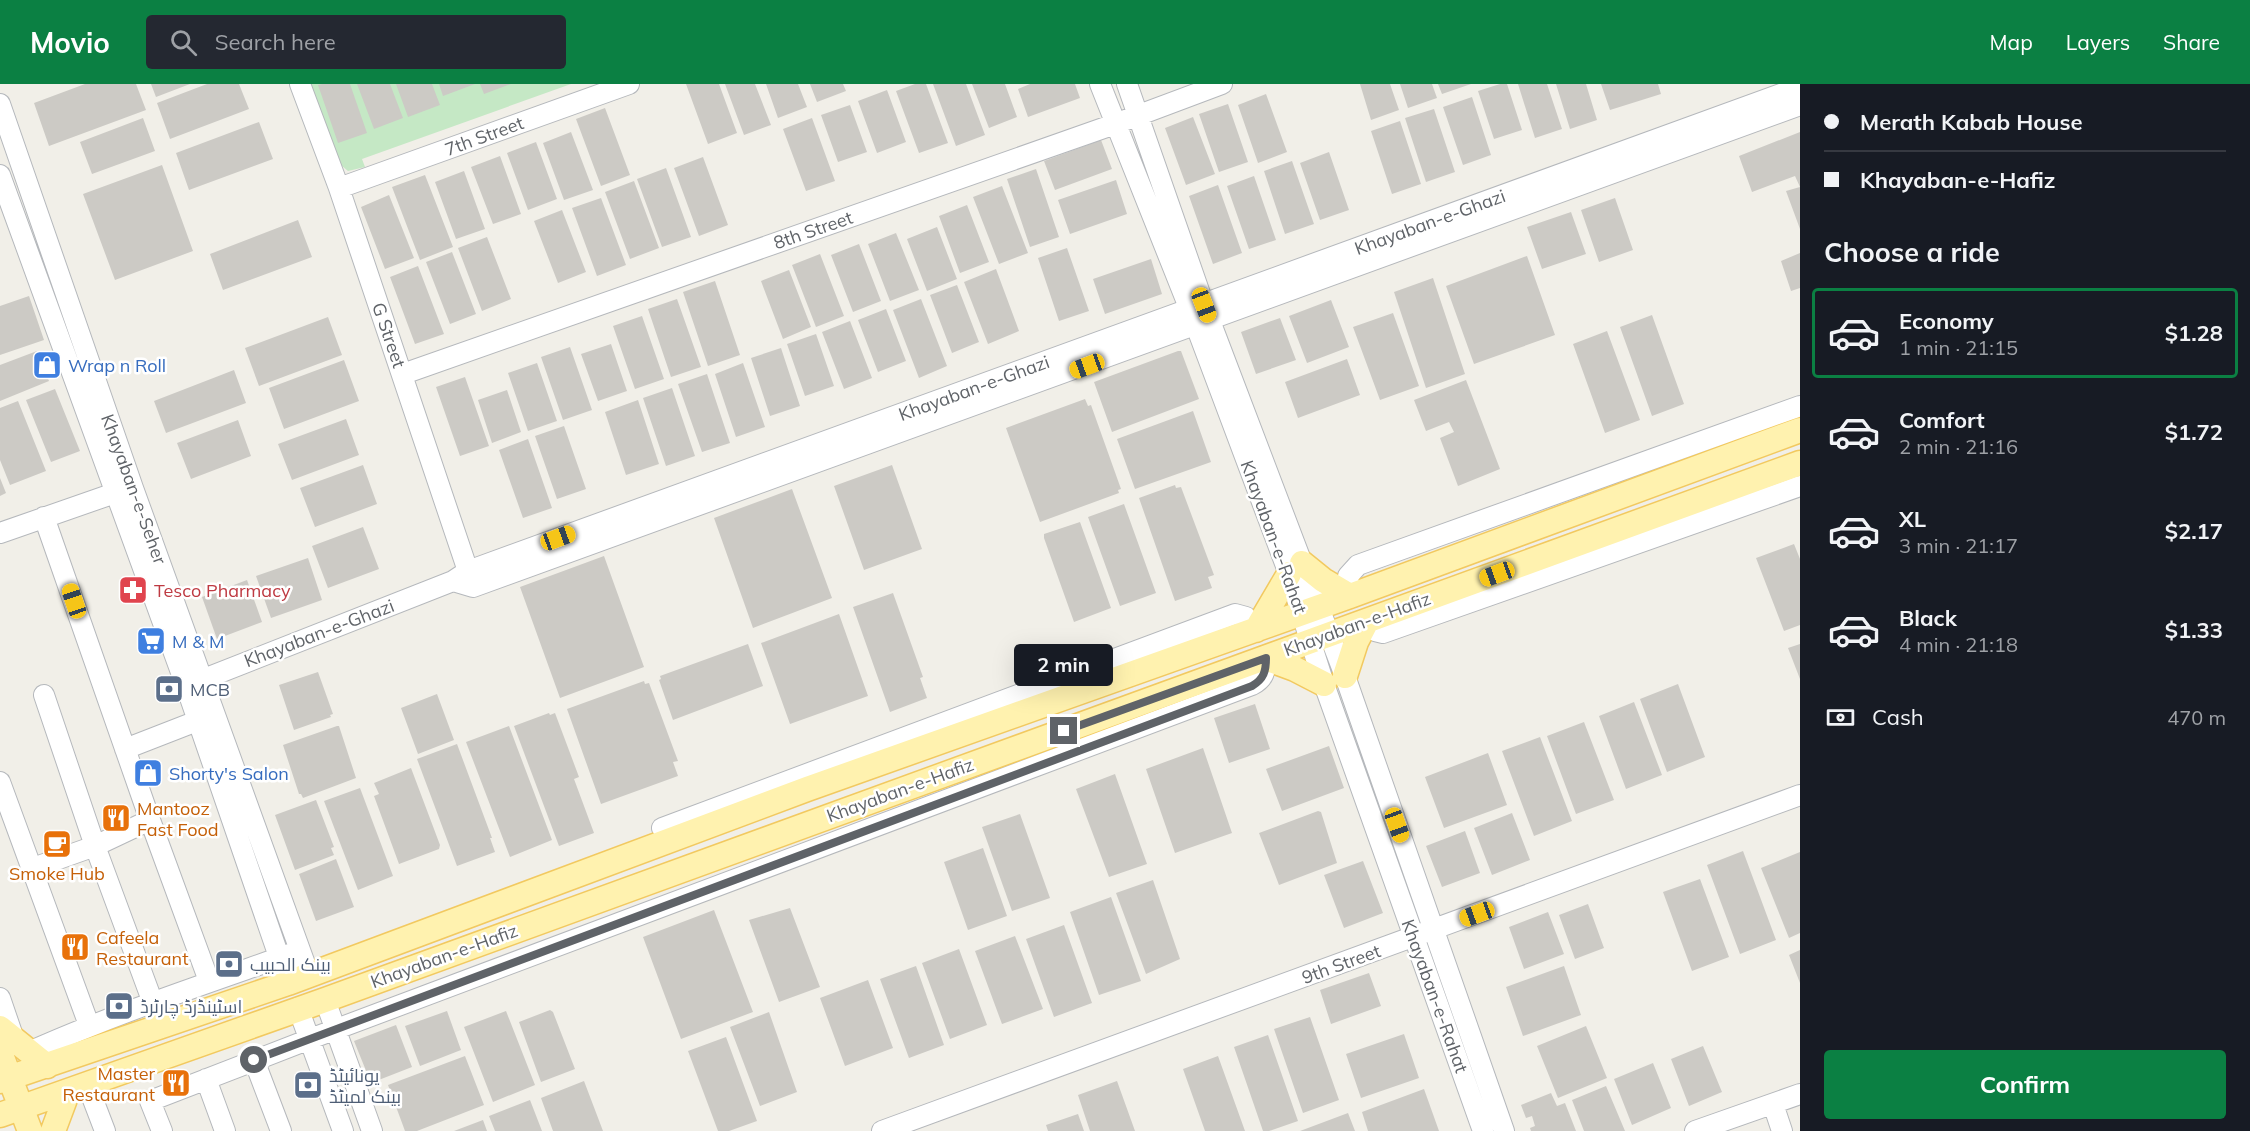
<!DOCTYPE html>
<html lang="en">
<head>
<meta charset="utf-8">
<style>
  body { margin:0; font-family:Mulish,Cairo,sans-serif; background:#242831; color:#f1f3f6; height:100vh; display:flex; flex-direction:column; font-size:22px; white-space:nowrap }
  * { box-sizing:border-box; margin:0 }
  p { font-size:20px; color:#9ea1a6 }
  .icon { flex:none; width:33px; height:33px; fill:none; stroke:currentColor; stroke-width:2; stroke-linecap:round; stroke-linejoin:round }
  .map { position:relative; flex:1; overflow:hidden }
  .panel { display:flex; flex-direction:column; background:#171b24; width:450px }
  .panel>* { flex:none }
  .hud { display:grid; align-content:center; height:132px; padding:0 24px; background:#171b24 }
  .end { position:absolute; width:27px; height:27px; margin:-14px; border:8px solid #5f6368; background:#fff; box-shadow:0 0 0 3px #fff }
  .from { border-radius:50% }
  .bubble { position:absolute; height:42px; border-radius:6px; background:#171b24; box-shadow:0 6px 24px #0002; font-size:20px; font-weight:700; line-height:42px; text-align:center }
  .car { position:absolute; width:18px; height:36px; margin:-18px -9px; border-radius:8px; box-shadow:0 0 4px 2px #0007; background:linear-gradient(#f5c518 24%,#345 0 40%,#f5c518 0 76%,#345 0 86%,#f5c518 0) }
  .hud b { display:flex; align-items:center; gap:21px; height:57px; font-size:22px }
  .hud b+b { border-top:2px solid #363941 }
  .hud i { width:15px; height:15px; background:#f1f3f6 }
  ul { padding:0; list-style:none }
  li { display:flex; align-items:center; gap:18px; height:90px; margin:0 12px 9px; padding:0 12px; border:3px solid transparent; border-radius:6px }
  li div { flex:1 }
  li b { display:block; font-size:22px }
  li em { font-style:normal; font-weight:700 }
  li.on { border-color:#0b8043 }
  li>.icon { width:54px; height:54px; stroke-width:1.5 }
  h2 { padding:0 24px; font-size:27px; line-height:72px }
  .pay { display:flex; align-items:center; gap:15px; height:66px; padding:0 24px; font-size:22px }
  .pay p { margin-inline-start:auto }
  .button { display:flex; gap:12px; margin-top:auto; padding:12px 24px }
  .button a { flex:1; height:69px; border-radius:6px; background:#0b8043; color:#fff; font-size:24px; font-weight:700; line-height:69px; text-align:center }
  header { display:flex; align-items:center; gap:36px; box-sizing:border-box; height:84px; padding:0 30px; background:#0b8043; color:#fff }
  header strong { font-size:28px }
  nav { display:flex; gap:33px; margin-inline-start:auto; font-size:21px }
  .search { width:420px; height:54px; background:#242831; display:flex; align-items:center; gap:15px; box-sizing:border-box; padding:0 21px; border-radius:6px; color:#9ea1a6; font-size:22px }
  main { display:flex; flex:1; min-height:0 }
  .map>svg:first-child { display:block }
  .green { fill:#c5e8c5 }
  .building { fill:#cccac5 }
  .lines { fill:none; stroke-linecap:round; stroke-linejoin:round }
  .minor-casing { stroke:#b5b8bc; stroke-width:22 }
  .major-casing { stroke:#f2c960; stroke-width:27 }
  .minor { stroke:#fff; stroke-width:20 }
  .major { stroke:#fff2af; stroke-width:24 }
  .route { stroke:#5f6368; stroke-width:8 }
  .labels { text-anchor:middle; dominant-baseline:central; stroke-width:5; stroke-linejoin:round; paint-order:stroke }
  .street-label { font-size:18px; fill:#5f6368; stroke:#fff }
  .shop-label { font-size:18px; fill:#366cbe; stroke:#fff; text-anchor:start }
  .health-label { font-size:18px; fill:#be3a42; stroke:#fff; text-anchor:start }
  .service-label { font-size:18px; fill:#4e5e75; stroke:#fff; text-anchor:start }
  .food-label { font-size:18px; fill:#c56008; stroke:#fff; text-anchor:start }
</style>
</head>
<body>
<header>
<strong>Movio</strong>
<div class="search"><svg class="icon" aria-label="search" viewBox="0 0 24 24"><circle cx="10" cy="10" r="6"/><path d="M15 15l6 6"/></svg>Search here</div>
<nav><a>Map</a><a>Layers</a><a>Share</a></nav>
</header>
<main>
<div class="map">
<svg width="1800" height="1047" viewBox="0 0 1800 1047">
  <rect width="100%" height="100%" fill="#f1efe8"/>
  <path class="green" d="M307 0H571L362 75 365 83 348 87 336 77Z"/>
  <path class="building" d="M85 0H136L146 26 49 62 34 19Z
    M151 0H190L156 13Z
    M207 0H239L249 25 170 55 157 19Z
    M322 0H350L367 49 338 59 318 1Z
    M357 0H390L403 34 374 45Z
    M396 0H432L440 21 408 33Z
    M439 0H475L443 12Z
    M480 0H511L484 10Z
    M686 0H719L737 49 708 60Z
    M725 0H755L771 41 744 51Z
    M766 0H798L807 23 778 34Z
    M810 0H843L846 7 817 18Z
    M915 0H926L948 59 919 69 896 7Z
    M933 0H966L985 51 956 62Z
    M972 0H1005L1017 33 989 44Z
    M1030 0H1075L1080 14 1028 33 1018 5Z
    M1360 0H1390L1399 26 1371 36Z
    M1400 0H1432L1437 14 1408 24Z
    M1438 0H1471L1442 10Z
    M1500 0H1507L1522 46 1494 55 1478 7Z
    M1518 0H1547L1562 45 1535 54Z
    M1556 0H1586L1597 36 1570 45Z
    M1601 0H1658L1661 10 1610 26Z
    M887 6 906 58 877 69 858 17Z
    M1266 10 1287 68 1258 79 1238 21Z
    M1472 13 1491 71 1463 81 1443 23Z
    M1228 20 1248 78 1219 88 1199 30Z
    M850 21 867 68 838 78 821 31Z
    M605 24 630 91 601 102 576 35Z
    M1434 25 1455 88 1426 98 1405 34Z
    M1193 33 1215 90 1186 101 1165 44Z
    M143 34 155 67 92 90 80 58Z
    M812 34 835 97 806 107 783 45Z
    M1400 37 1421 100 1392 110 1371 47Z
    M259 38 273 75 189 106 176 69Z
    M571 48 593 106 564 116 543 59Z
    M1800 48V145L1786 107 1800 103 1795 92 1752 108 1739 72Z
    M1101 56 1112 85 1055 106 1044 77Z
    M536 58 557 115 528 126 507 69Z
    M1329 68 1349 126 1320 136 1300 79Z
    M500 72 521 130 493 140 471 83Z
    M703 73 728 141 699 152 674 84Z
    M1292 77 1314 140 1285 150 1264 87Z
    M162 81 193 167 115 196 83 110Z
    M666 84 691 153 662 163 637 95Z
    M1036 85 1059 153 1030 163 1007 95Z
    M464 87 485 145 456 155 435 98Z
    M425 91 453 163 420 176 392 103Z
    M1254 92 1276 156 1249 165 1227 102Z
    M1116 96 1127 130 1070 150 1058 116Z
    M634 97 659 164 630 175 605 108Z
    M1218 101 1242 169 1213 180 1189 112Z
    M1002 102 1028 169 999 180 973 113Z
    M389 111 414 174 385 185 361 123Z
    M601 114 626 181 597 192 572 124Z
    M1615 114 1633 166 1599 178 1581 126Z
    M967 121 989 178 960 189 939 132Z
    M562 126 586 188 558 199 534 137Z
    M1571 128 1586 170 1542 185 1527 143Z
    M298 136 312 173 223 206 210 170Z
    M937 143 957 195 927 207 907 155Z
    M896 149 919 206 890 217 868 160Z
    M487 153 511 215 482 227 458 164Z
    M859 160 881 217 853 228 831 171Z
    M1067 164 1089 227 1059 237 1038 174Z
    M452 168 476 230 450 240 426 178Z
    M1800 169V204L1791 207 1781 177Z
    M820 170 844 232 816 243 792 181Z
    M1527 172 1555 251 1474 280 1446 202Z
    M1151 175 1162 210 1105 230 1093 195Z
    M418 182 444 250 415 260 390 193Z
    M996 185 1019 247 988 260 964 198Z
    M789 186 811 243 783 255 761 197Z
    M1433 194 1465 290 1426 304 1394 208Z
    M715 197 740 271 708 282 683 208Z
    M957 201 979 258 952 269 930 211Z
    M29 212 44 256 0 271V222Z
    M677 215 701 283 671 293 648 225Z
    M921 215 947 282 919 294 893 226Z
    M1331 216 1349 263 1307 279 1289 232Z
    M886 225 906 277 878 288 858 236Z
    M1393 229 1419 302 1380 316 1353 243Z
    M1652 231 1684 320 1652 332 1620 243Z
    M642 232 664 295 635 305 613 242Z
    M328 233 342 271 259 302 245 264Z
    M1280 234 1296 276 1256 290 1241 248Z
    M850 237 872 294 844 305 822 248Z
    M1607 247 1640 336 1605 349 1573 260Z
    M816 250 834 302 805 312 787 260Z
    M611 260 627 307 598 317 581 270Z
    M570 263 592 326 563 336 541 273Z
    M781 264 800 322 770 332 751 274Z
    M37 267 49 297 0 317V281Z
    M1178 267H1181L1199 315 1112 348 1094 298Z
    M1347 275 1360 311 1298 334 1285 298Z
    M344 276 359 317 284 345 269 304Z
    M537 279 557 337 528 347 508 289Z
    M743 279 765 343 736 353 715 290Z
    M234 286 246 319 166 349 154 317Z
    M707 290 730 359 702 368 678 300Z
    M465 293 489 362 460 372 436 303Z
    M1466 296 1500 385 1458 402 1440 354 1454 348 1449 338 1426 347 1414 316Z
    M672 304 695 372 666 382 643 314Z
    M55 305 80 367 51 378 26 316Z
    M507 306 521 348 492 359 478 316Z
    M1085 315 1088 322 1091 321 1121 405 1118 406 1119 409 1040 438 1006 344Z
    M638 316 659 380 626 391 605 328Z
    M18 317 46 387 10 401 0 376V324Z
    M1193 327 1211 378 1135 405 1117 355Z
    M346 335 359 371 292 396 278 360Z
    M238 336 251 372 191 395 177 359Z
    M564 342 586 405 557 415 535 352Z
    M528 355 552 424 523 434 499 366Z
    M363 381 377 420 315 443 300 404Z
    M892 381 922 465 864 486 834 402Z
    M0 394 6 409 0 412Z
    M1175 401 1176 404 1181 403 1214 491 1208 493 1212 504 1175 517 1139 414Z
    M792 405 832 514 753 544 714 434Z
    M1124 420 1156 509 1120 522 1088 433Z
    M1080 438 1111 524 1074 538 1044 454V450Z
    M363 443 379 485 328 504 312 462Z
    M1794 460 1800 475V541L1784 547 1756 474Z
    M604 472 644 583 560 614 520 503Z
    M308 474 322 516 271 534 256 492Z
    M247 496 262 538 217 555 202 513Z
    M893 509 923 593 920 594 927 614 890 628 853 523Z
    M839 530 868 612 790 640 761 559Z
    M748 560 763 602 673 636 659 596 661 595 660 592Z
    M1800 560V595L1788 564Z
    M318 588 333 630 330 631 331 633 294 646 279 601Z
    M644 597 645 600 649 599 678 677 673 678 678 692 601 720 567 625Z
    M1678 600 1705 673 1667 688 1640 615Z
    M437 610 454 656 418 670 401 624Z
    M1634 618 1662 691 1626 705 1599 632Z
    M1255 620 1270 665 1229 679 1214 634Z
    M549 629 550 631 555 629 579 693 574 695 594 749 559 762 514 642Z
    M1584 638 1614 716 1576 730 1547 652Z
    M337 642H339L356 694 303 714 301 710H299L283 661Z
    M509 642 552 756 510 773 466 658Z
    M1540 653 1572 737 1534 752 1502 667Z
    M457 660 492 754H490L495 768 457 782 417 675Z
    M1329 662 1344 704 1282 727 1266 685Z
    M1203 664 1232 749 1175 769 1146 685Z
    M1488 669 1507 721 1444 744 1425 693Z
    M411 684 440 761 439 765 399 780 374 712 379 710 374 699Z
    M1115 690 1147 780 1109 793 1076 705Z
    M360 704 393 792 358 806 324 717Z
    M316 716 334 763 331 764 334 771 295 786 275 731Z
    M1318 727 1321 728 1337 779 1279 801 1259 749Z
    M1512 729 1530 776 1492 791 1474 744Z
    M1020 730 1050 814 1012 827 982 743Z
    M1465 747 1480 789 1442 803 1426 762Z
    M983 764 1007 832 968 846 944 778Z
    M1743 767 1776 856 1740 870 1707 781Z
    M1800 768V849L1789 854 1761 784Z
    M336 775 354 823 316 837 299 790Z
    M1363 777 1383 829 1344 844 1324 791Z
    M1700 795 1729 873 1692 887 1663 808Z
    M1153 796 1180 875 1146 890 1116 809Z
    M1111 813 1141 897 1099 911 1070 828Z
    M1588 820 1604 864 1575 875 1559 831Z
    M790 824 820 903 779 918 749 836Z
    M714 826 753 928 681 955 643 853Z
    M1548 828 1564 870 1524 885 1509 843Z
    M1064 841 1092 919 1054 933 1026 855Z
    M1015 852 1043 925 1002 940 975 867Z
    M959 865 987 941 950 955 922 879Z
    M1800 866V899L1789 871Z
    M916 882 944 961 909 974 880 895Z
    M1564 882 1581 931 1523 952 1506 903Z
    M1369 889 1381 922 1331 940 1320 906Z
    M868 896 893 964 845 982 820 914Z
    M550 926 553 928 575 985 541 998 519 938Z
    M447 927 461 966 420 982 405 942Z
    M506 927 535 1001 493 1018 464 943Z
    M769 928 797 1008 760 1022 730 943Z
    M1310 933 1339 1016 1303 1029 1274 945Z
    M396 941 412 983 371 999 354 957Z
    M1586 942 1607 994 1558 1014 1537 962Z
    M1404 950 1419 994 1361 1014 1346 970Z
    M1268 951 1298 1037 1269 1047H1263L1234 963Z
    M726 953 757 1037 729 1047H718L688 967Z
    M1703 962 1722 1008 1689 1022 1671 975Z
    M465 972 484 1021 417 1047H405L388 1001Z
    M1218 972 1245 1047H1205L1183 985Z
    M1653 979 1671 1024 1632 1041 1614 995Z
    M584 997 603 1047H553L541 1014Z
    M1117 997 1135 1047H1090L1078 1011Z
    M1606 1002 1625 1047H1584L1572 1016Z
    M1424 1005 1439 1047H1368L1362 1028Z
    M1551 1009 1557 1022 1565 1019 1576 1047H1531L1530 1044 1535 1042 1532 1032 1526 1034 1521 1021Z
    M530 1016 542 1047H495L489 1032Z
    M1348 1029 1355 1047H1300Z
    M1078 1030 1084 1047H1048L1046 1041Z
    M483 1036 487 1047H454Z"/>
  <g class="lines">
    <g class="minor-casing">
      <path id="minor" d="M300 0 339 104 472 499
        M1100 0 1190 226 1289 490 1324 600 1483 1047
        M1127 0 1204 221 1345 592 1504 1047
        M0 20 133 404 309 891
        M0 91 186 602 288 899
        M339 104 629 0
        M403 290 1115 40 1222 0
        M44 433 150 736 209 897
        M0 449 115 409
        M453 497 473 503 1800 21
        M1350 512 1348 492 1358 481 1800 322
        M1367 537 1375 547 1383 549 1800 402
        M186 602 453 497 468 487 1800 3
        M44 611 95 762 153 919
        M125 665 197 637
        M0 698 89 941
        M662 744 1235 530 1246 533 1256 546
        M33 784 95 762 150 736
        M0 914 14 955
        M325 916 372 1047
        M298 924 343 1047
        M29 968C114 930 202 901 290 870
        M254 976 281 1047
        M206 995 225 1047
        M87 1000 105 1047
        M1773 1020 1782 1047
        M162 1047 150 1017 310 955 1252 601C1264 595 1266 587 1265 574
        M882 1047 1800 711
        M1695 1047 1800 1010"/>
    </g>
    <g class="major-casing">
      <path id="major" d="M1302 479 1323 496 1350 512
        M1256 546 1289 490
        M1265 574 1295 585 1324 600
        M1345 592 1356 558 1367 537
        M0 944 47 982
        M0 968 30 1047
        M0 997 288 899 807 705 1350 512 1800 346
        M0 1031 325 916 1800 379
        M53 1047 68 1007"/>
    </g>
    <use href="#minor" class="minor"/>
    <use href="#major" class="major"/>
  </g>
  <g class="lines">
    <path class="route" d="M254 976 1252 602C1264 595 1266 587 1266 574L1064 647"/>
  </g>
  <defs>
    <g id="shop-square" transform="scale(1.5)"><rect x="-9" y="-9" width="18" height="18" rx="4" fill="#3f7fe0" stroke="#fff"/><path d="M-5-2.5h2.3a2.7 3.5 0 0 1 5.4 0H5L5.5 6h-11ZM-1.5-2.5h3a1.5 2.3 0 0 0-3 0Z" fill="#fff"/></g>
    <g id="pharmacy-square" transform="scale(1.5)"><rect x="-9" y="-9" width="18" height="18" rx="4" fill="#e0444e" stroke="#fff"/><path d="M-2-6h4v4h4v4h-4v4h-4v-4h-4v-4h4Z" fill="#fff"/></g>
    <g id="supermarket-square" transform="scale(1.5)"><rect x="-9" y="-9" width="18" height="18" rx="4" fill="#3f7fe0" stroke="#fff"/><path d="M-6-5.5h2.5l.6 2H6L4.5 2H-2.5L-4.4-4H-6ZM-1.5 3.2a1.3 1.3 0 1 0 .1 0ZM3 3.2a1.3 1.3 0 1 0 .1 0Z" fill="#fff"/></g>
    <g id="bank-square" transform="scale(1.5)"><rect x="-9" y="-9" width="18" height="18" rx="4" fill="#5c6f8a" stroke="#fff"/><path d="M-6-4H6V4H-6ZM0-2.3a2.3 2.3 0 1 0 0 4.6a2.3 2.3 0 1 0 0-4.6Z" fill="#fff"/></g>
    <g id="restaurant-square" transform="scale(1.5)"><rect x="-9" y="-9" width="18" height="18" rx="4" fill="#e8710a" stroke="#fff"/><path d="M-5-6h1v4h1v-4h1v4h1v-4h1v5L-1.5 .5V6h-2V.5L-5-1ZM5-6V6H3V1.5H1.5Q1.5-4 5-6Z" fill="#fff"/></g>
    <g id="cafe-square" transform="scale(1.5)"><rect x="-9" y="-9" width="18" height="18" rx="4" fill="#e8710a" stroke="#fff"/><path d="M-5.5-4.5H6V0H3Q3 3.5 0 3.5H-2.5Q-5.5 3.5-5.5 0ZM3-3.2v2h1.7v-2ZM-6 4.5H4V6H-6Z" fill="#fff"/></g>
  </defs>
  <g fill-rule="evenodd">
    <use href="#shop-square" x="47" y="281"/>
    <use href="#pharmacy-square" x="133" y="506"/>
    <use href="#supermarket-square" x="151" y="557"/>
    <use href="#bank-square" x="169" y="605"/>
    <use href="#shop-square" x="148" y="689"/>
    <use href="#restaurant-square" x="116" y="734"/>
    <use href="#cafe-square" x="57" y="760"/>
    <use href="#restaurant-square" x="75" y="863"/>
    <use href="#bank-square" x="229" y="880"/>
    <use href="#bank-square" x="119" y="922"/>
    <use href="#restaurant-square" x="176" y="999"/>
    <use href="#bank-square" x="308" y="1001"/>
  </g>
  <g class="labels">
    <g class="street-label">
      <text transform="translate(484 52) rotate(-20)">7th Street</text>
      <text transform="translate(1430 138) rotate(-20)">Khayaban-e-Ghazi</text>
      <text transform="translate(813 146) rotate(-19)">8th Street</text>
      <text transform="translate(389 251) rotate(71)">G Street</text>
      <text transform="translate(974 304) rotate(-20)">Khayaban-e-Ghazi</text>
      <text transform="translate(134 405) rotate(70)">Khayaban-e-Seher</text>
      <text transform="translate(1274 453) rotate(70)">Khayaban-e-Rahat</text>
      <text transform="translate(1357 540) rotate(-20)">Khayaban-e-Hafiz</text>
      <text transform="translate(319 549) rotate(-21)">Khayaban-e-Ghazi</text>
      <text transform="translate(900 706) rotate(-20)">Khayaban-e-Hafiz</text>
      <text transform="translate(444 872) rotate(-20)">Khayaban-e-Hafiz</text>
      <text transform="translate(1341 880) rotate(-20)">9th Street</text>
      <text transform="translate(1435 912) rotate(70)">Khayaban-e-Rahat</text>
    </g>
    <g class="shop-label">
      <text x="68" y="281">Wrap n Roll</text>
      <text x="172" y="557">M &amp; M</text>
      <text x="169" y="689">Shorty's Salon</text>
    </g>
    <g class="health-label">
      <text x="154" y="506">Tesco Pharmacy</text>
    </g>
    <g class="service-label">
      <text x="190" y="605">MCB</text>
      <text x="250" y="880">بينک الحبيب</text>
      <text x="140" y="922">اسٹینڈرڈ چارٹرڈ</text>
      <text x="329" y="991">یونائیٹڈ<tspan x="329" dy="21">بینک لمیٹڈ</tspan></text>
    </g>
    <g class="food-label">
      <text x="137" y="724">Mantooz<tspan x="137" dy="21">Fast Food</tspan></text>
      <text x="57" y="789" text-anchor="middle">Smoke Hub</text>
      <text x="96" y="853">Cafeela<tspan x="96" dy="21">Restaurant</tspan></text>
      <text x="155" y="989" text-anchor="end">Master<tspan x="155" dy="21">Restaurant</tspan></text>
    </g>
  </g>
</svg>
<i class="end from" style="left:254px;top:976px"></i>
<i class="end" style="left:1064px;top:647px"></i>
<div class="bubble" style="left:1014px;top:560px;width:99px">2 min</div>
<i class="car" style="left:1204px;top:221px;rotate:159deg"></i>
<i class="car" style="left:1087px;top:282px;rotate:250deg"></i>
<i class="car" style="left:558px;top:454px;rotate:70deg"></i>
<i class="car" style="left:1497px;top:490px;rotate:250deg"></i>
<i class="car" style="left:74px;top:517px;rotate:341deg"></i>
<i class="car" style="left:1397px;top:741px;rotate:160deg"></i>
<i class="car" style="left:1477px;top:830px;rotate:250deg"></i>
</div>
<section class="panel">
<div class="hud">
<b><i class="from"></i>Merath Kabab House</b>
<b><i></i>Khayaban-e-Hafiz</b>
</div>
<h2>Choose a ride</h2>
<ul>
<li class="on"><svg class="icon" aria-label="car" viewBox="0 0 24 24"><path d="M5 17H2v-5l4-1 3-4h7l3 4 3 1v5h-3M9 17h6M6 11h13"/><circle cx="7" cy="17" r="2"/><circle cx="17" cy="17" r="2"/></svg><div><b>Economy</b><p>1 min · 21:15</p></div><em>$1.28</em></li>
<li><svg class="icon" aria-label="car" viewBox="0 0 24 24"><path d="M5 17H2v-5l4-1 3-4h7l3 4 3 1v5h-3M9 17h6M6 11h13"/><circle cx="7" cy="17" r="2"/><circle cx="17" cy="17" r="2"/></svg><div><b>Comfort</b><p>2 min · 21:16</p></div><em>$1.72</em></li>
<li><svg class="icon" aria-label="car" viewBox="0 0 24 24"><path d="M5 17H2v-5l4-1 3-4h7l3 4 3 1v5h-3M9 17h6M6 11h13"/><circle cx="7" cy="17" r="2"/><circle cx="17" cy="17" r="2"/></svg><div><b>XL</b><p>3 min · 21:17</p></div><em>$2.17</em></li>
<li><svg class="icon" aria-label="car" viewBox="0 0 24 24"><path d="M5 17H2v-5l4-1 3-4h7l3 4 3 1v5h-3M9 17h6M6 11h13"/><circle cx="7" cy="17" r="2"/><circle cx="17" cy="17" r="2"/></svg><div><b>Black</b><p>4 min · 21:18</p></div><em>$1.33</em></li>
</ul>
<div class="pay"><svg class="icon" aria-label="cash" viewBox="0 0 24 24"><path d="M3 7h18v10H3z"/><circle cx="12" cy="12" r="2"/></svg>Cash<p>470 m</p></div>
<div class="button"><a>Confirm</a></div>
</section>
</main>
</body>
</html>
